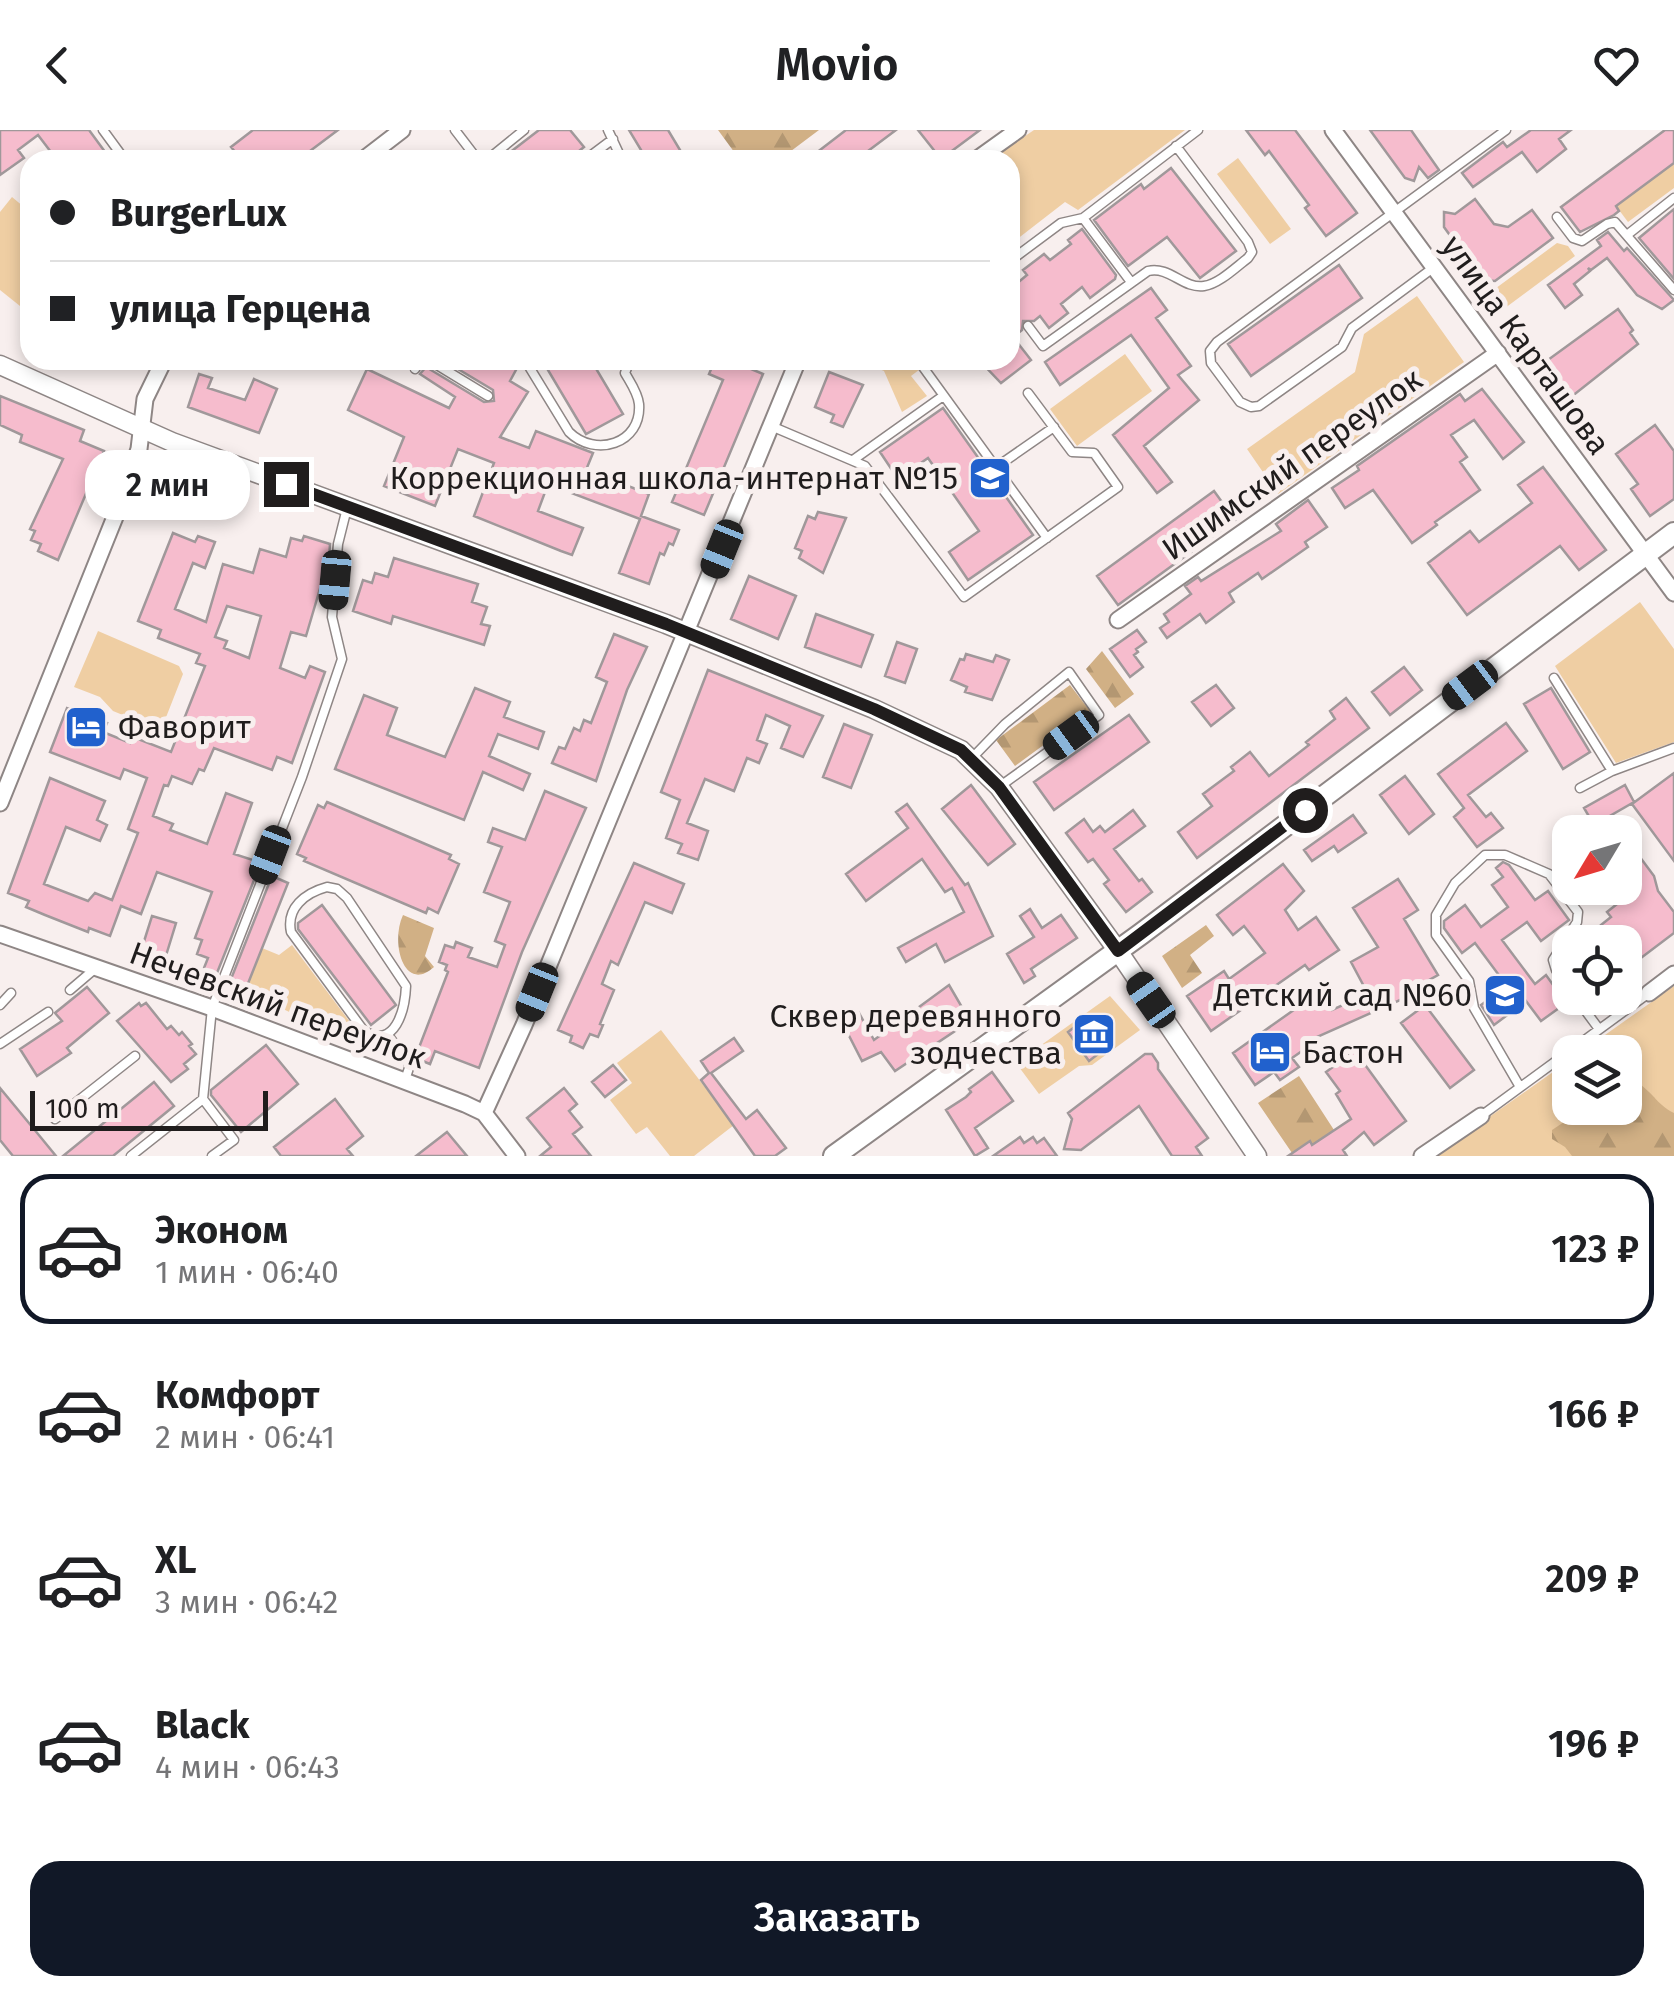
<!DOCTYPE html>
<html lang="ru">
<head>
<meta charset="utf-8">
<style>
  body { margin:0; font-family:"Fira Sans",sans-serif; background:#f2f2f2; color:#202124; height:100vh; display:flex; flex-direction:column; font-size:38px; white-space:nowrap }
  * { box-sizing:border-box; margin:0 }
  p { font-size:32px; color:#757577 }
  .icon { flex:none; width:55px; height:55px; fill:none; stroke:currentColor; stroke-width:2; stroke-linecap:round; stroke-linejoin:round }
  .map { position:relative; height:1026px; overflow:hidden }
  .panel { display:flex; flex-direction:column; background:#fff; flex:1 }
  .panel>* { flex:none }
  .banner { position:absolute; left:20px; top:20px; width:1000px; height:220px; border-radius:30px; box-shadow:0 5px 15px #0003; display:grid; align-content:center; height:220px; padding:0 30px; background:#fff }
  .needle { width:65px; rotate:232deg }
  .controls { position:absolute; left:1552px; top:685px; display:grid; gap:20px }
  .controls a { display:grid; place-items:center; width:90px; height:90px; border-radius:20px; background:#fff; box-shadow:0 5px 15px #0003; font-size:50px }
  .scale { position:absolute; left:30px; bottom:25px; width:238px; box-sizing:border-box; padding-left:10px; border:5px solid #201d1d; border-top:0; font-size:28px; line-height:35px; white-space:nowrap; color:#201d1d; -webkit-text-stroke:8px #f8efee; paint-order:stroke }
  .end { position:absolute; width:45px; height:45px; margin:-22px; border:12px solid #201d1d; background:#fff; box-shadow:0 0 0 5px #fff }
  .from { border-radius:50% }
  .bubble { position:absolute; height:70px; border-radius:30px; background:#fff; box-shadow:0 5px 15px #0003; font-size:32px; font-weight:600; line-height:70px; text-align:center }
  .car { position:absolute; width:30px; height:60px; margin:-30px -15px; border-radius:12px; box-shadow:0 0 8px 2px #0007; background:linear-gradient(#222 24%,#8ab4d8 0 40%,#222 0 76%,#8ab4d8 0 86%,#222 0) }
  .banner b { display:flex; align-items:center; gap:35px; height:95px; font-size:38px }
  .banner b+b { border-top:2px solid #e0e0e0 }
  .banner i { width:25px; height:25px; background:#202124 }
  ul { padding:18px 0 0; list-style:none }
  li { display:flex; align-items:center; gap:30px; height:150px; margin:0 20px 15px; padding:0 10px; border:5px solid transparent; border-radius:30px }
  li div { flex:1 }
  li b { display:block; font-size:38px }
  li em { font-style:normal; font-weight:600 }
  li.selected { border-color:#111827 }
  li>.icon { width:90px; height:90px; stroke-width:1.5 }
  .cta { display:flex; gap:20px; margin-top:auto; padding:20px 30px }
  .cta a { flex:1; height:115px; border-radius:30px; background:#111827; color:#fff; font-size:40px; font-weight:600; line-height:115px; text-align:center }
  header { display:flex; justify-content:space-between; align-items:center; height:130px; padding:0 30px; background:#fff; font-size:45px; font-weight:600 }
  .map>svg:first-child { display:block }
  .green { fill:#efcea3 }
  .forest { fill:url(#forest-firs) }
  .building { fill:#f6bccd; stroke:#a0989a; stroke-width:2.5; fill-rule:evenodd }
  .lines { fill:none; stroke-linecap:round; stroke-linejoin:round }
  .service-casing { stroke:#8e8685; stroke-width:11 }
  .minor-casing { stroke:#8e8685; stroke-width:19 }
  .tertiary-casing { stroke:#8e8685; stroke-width:21 }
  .secondary-casing { stroke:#8e8685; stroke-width:24 }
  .service { stroke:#fff; stroke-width:8 }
  .minor { stroke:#fff; stroke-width:15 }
  .tertiary { stroke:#fff; stroke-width:18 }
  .secondary { stroke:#fff; stroke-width:20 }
  .route { stroke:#201d1d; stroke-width:12 }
  .labels { text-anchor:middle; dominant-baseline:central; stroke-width:10; stroke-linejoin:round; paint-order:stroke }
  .street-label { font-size:32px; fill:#201d1d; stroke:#f8efee }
  .poi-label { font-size:32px; fill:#201d1d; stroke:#f8efee; text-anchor:end }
</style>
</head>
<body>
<header><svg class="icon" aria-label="back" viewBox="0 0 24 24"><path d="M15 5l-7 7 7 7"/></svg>Movio<svg class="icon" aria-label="heart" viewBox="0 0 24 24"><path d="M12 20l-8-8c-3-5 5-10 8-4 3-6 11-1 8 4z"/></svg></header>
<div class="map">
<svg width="1674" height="1026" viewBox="0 0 1674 1026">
  <defs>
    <pattern id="forest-firs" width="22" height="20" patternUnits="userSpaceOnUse" patternTransform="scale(2.5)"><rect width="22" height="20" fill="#d1b085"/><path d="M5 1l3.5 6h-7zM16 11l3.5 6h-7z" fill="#b39772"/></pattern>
  </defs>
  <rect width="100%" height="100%" fill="#f8efee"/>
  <path class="green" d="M1034 0H1185L1078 80 1065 72 1012 113 1016 122 1010 126V30H990Z
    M1238 28 1291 99 1270 114 1217 44Z
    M1674 33V58L1628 92 1616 76Z
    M12 67 30 82V184L0 160V82Z
    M1557 113 1568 116 1575 126 1501 181 1488 164Z
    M1417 166 1464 232 1278 364 1247 319 1355 242 1364 204Z
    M1125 224 1152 261 1077 316 1050 279Z
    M858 230H932L911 246 927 266 902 282 884 241Z
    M1640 472 1674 519V612L1616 633 1555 536Z
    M98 501 179 536 183 544 163 595 157 599 113 581 100 567 74 557Z
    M292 815 353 896 340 906 245 861 262 818 279 825Z
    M1674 856V1026H1434L1570 930V978H1625V922H1581Z
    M1110 866 1140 900 1092 935 1079 936 1039 964 1016 933Z
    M661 900 734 995 694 1026H670L647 997 636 1004 610 970 632 953 617 933Z"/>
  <path class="forest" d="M718 0H819L779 30H740Z
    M1102 521 1134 564 1115 578 1086 539Z
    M1070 555 1090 581 1015 636 996 610Z
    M403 785 434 798 425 826 434 837C404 864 390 813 403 785Z
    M1206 795 1214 806 1190 825 1202 843 1182 858 1162 826Z
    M1299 946 1334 1000 1320 1009 1314 1018 1309 1012 1292 1023 1258 973Z
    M1625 950C1646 949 1655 975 1674 983V1026H1572L1565 1017 1552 1009V1000L1585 978H1625Z"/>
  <path class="building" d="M0 0H89L111 30H57L38 5 18 20 24 28 0 45Z
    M253 0H338L298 30H242L231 17Z
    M539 0H570L584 17 568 30H500Z
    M629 0H668L686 30H647Z
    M846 0H896L856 30H807Z
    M918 0H980L941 29Z
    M1246 0H1295L1357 83 1326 106 1305 78 1309 75 1269 21 1265 25Z
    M1370 0H1411L1439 40 1428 48 1419 37 1414 51 1405 48Z
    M1531 0H1571L1559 9 1566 19 1537 42 1522 22 1473 57 1462 43 1503 12 1507 17Z
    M1665 0H1674V33L1616 76 1619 81 1614 85 1580 102 1561 77Z
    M1171 38 1236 121 1200 148 1167 107 1128 136 1094 90 1141 54 1144 59Z
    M1475 69 1494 94 1508 97 1532 80 1553 108 1495 151 1482 150 1444 97V82L1455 84Z
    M1674 79V149L1639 108Z
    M1082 99 1116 145 1115 149 1090 168 1082 157 1061 174 1068 183 1049 198 1040 186 1034 191H1023L1022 200 1013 207 1031 230 1001 253 979 230H1010V159L1027 145 1023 140 1044 124 1050 130 1071 114 1068 110Z
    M1608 102 1624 121 1627 118 1674 170 1662 179 1637 165 1607 128 1591 140 1588 138 1590 141 1574 154 1582 165 1565 178 1548 155 1601 116 1597 110Z
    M1339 135 1362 168 1251 246 1228 214Z
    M1151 158 1167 180 1156 188 1191 236 1178 245 1199 270 1144 316 1172 352 1157 363 1113 305 1169 258 1131 205 1060 255 1045 232Z
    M1618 179 1633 200 1630 203 1638 214 1566 271 1541 235Z
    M443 230H512L517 238 510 251 528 262 500 307 529 318 536 301 593 323 586 340 649 364 641 386 679 400 673 415 669 413 664 425 660 423 649 454 619 443 640 389 548 354 538 381 583 398 572 425 561 421 474 386 494 333 458 319 435 376 384 356 404 307 348 280 367 239 449 278 455 267 420 244 426 237 484 272 494 271 493 260Z
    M542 230H591L623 284 586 304Z
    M715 230 728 235 730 230 763 244 704 385 672 372 723 250 709 244Z
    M829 242 863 255 843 297 831 292 834 285 815 277Z
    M199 244 212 248 208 258 245 270 254 249 277 259 259 303 188 277Z
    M1482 259 1524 312 1503 329 1474 290 1451 305 1467 327 1460 332 1480 360 1435 392 1437 395 1412 413 1373 360 1345 378 1332 358 1359 340 1357 336 1460 264 1465 271Z
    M0 266 84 300 80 311 104 321 58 430 38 421 41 414 31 410 35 401 30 399 63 329 20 312 22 305 0 295Z
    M943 278 1033 405 968 450 949 422 979 401 928 328 898 349 880 322Z
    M1655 295 1674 321V369L1650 386 1631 359 1638 354 1616 324Z
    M166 329 199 342 184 379 168 373 166 378 149 371Z
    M1543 337 1606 420 1579 440 1560 416 1467 485 1428 433 1470 401 1479 412 1532 373 1518 355Z
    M1214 361 1235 390 1118 475 1097 446Z
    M1308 370 1327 397 1305 412 1308 417 1262 449 1258 443 1229 463 1234 472 1206 493 1200 484 1167 508 1160 498 1169 492 1164 484 1191 464 1185 456 1198 447 1201 451 1281 401 1276 394Z
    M818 382 846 388 823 443 799 428 802 421 795 418 808 386 815 389Z
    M173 403 195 412 198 406 215 412 205 438 193 433 175 479 206 492 223 434 253 443 260 419 286 427 291 408 302 411 304 406 330 414 329 428 306 506 291 502 280 538 305 548 310 536 325 542 292 633 277 627 272 640 214 618 204 641 199 639 192 654 172 646 168 656 164 655 153 686 173 694 170 700 207 714 226 663 252 673 234 724 253 730 251 737 258 740 213 853 200 848 208 828 197 824 202 810 195 808 212 762 157 742 141 784 121 776 110 806 89 798 88 802 45 785 26 777 29 771 8 763 50 648 105 671 97 690 107 695 100 711 66 697 44 754 88 771 95 763 112 770 138 703 128 699 147 648 124 639 120 649 50 622 67 578 107 593 103 602 130 613 133 607 171 622 205 536 196 533 200 524 158 508 161 500 138 491ZM227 476 261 486 249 528 224 518 227 511 215 507Z
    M394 428 478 454 472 472 487 477 481 494 490 496 484 515 393 486 391 494 353 481 363 450 372 453 375 443 388 447Z
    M749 446 796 466 778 509 731 489Z
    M816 484 873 505 861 537 805 517Z
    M1137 500 1146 512 1136 519 1138 522 1134 525 1143 537 1130 547 1110 519Z
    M614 504 647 517 627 560 596 651 552 633 559 617 565 619 574 598 580 601 584 590 591 593 607 552 596 547Z
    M897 512 917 519 905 553 885 546Z
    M966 524 993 532 996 525 1009 530 992 570 965 562 967 557 951 550 960 529 964 530Z
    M1404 537 1422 560 1390 585 1372 562Z
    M708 540 823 586 803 627 781 618 790 596 766 585 757 610 767 614 759 633 747 628 734 661 705 649 687 693 708 701 698 730 678 723 682 714 666 708 680 670 661 662Z
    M1216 555 1234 578 1211 596 1192 572Z
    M475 558 510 572 504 587 544 602 538 619 498 604 489 626 530 644 523 660 483 642 464 690 335 639 364 565 397 578 387 605 445 627Z
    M1551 558 1590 622 1563 639 1524 574Z
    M1346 568 1369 598 1197 728 1178 702 1212 676 1203 664 1234 641 1231 637 1250 622 1269 646 1309 615 1306 612 1335 589 1330 581Z
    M1129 585 1149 612 1054 680 1034 652Z
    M1506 593 1527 621 1468 665 1486 687 1491 683 1503 698 1477 717 1454 687 1464 678 1438 644Z
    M844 594 872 605 851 658 823 647Z
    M1674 643V731L1632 674Z
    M1405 646 1434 684 1409 704 1380 665Z
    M971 655 1015 714 988 735 942 679Z
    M1625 655 1634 672 1594 695 1584 678Z
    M545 661 586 678 522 822 479 938 435 921 430 934 415 928 448 842 445 840 447 835 439 832 445 815 454 818 456 812 472 818 468 827 497 837 505 815 495 811 510 772 484 762 502 717 488 712 493 698 525 710Z
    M327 672 451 725 449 729 459 734 438 783 428 778 426 783 304 731 306 728 297 724 318 675 324 678Z
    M907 674 965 755 968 753 993 806 945 832 936 814 906 832 898 818 964 782 952 758 945 762 922 729 866 771 846 744 908 698 896 682Z
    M1133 680 1145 696 1114 719 1139 751 1142 749 1152 762 1126 782 1104 754 1109 750 1093 729 1088 732 1066 703 1084 689 1093 702 1100 696 1105 702Z
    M1353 685 1366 703 1338 722 1334 716 1312 731 1304 720Z
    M1625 707 1654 746 1658 761 1674 782V803L1625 840V812H1590L1605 801 1601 795 1611 787 1607 782 1617 774 1604 758H1625Z
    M1503 732 1509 735 1535 770 1548 761 1569 790 1541 811 1527 792 1502 810 1535 854 1546 845 1566 873 1541 891 1526 871 1494 895 1481 875 1507 856 1475 813 1462 823 1444 798V791L1465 775 1481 797 1508 777 1492 755 1503 747 1496 738Z
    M634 733 684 754 672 783 645 772 618 835 611 831 602 854 614 860 600 894 603 895 598 907 590 904 583 918 570 912 572 906 558 900Z
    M1283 734 1304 761 1285 780 1298 800 1316 787 1339 820 1309 840 1305 835 1211 901 1187 866 1224 841 1229 849 1265 823 1244 796 1233 805 1217 785Z
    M272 746 288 753 245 861 229 854Z
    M1398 749 1418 780 1404 789 1438 845 1413 859 1416 863 1310 910 1312 914 1292 928 1299 937 1280 950 1274 942 1255 955 1233 923 1305 872 1302 869 1315 859 1332 880 1368 864 1351 832 1378 817 1353 778Z
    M322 775 396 875 371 895 298 799V793Z
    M1030 779 1042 798 1061 785 1077 808 1031 839 1035 846 1024 853 1007 824 1034 807 1020 786Z
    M152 786 176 793 164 832 140 824Z
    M949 855 970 891 895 941 881 922 862 931 842 892 859 883 874 910Z
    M87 857 109 883 67 918 71 923 37 946 20 919 62 891 55 883Z
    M139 873 141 876 146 873 167 899 171 896 179 905 182 902 192 914 189 916 196 924 184 934 188 939 171 952 117 891Z
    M1425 875 1474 940 1450 958 1401 893Z
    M1081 892 1102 921 1089 931 1068 902Z
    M734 908 743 921 711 943 746 989 757 980 786 1018 775 1026H755L701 950 709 943 701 931Z
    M266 915 298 954 241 1002 211 965V960Z
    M1355 921 1406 991 1374 1015 1364 1002 1343 1020 1347 1026H1288L1310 1011 1312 1015 1351 989 1336 964 1340 961 1326 942Z
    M1145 924H1152L1158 933V939L1208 1008 1196 1017 1202 1026H1172L1139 976 1081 1020 1064 1019 1072 989 1068 983Z
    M613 935 626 950 605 967 592 952Z
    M992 942 1013 971 975 998 988 1018 975 1026 946 980 966 967 971 962 969 959Z
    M154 952 174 976 113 1026H63Z
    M0 958 38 1004 56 1026H13L0 1010Z
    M564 958 577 974 569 981 582 997 573 1004 591 1026H540L551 1017 527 988Z
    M335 969 363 1006 347 1019 353 1026H281L274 1017Z
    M447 1002 467 1026H416Z
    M1020 1007 1024 1013 1033 1007 1037 1013 1044 1008 1057 1026H993Z"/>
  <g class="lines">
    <g class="service-casing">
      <path id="service" d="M103 0 125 30
        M455 0 478 30
        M608 0 622 30
        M487 30 524 0
        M585 30 613 9
        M1557 87 1573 108 1582 111 1607 94 1615 92 1674 160
        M1083 88 1131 152
        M1627 105 1674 68
        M1010 131 1061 93 1083 88 1198 0
        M1433 138 1352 198 1342 217 1259 276 1251 277 1240 272 1211 233 1210 221 1217 212 1506 0
        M1028 196 1043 216 1148 141C1170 136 1183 159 1204 156 1219 154 1236 137 1248 128L1252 122 1248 112 1176 16
        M429 230 488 266
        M525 230 569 302C595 328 642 314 639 274 638 263 630 252 625 243L630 230
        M923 237 1047 408
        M415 239 421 230
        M771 296 865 336 964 467 1118 357 1094 323 1072 322 1028 263
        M853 330 943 266
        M995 338 1054 297
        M1554 548 1612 641 1674 618
        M972 628 1005 594 1069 542 1099 585 999 657
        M1580 658 1612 641
        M327 757 337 759 347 768 406 856C405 880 395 920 364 901L291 802C286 778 305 763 327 757Z
        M70 860 97 837
        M1576 868 1599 899
        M0 875 11 863
        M388 905 410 935 405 950
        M0 914 48 882
        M1520 957 1474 878 1469 851 1436 805V785L1455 753 1485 725H1505L1549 744 1578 782 1577 792 1553 830 1556 840 1570 859
        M1481 986 1649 863
        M55 989 135 926
        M131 1026 203 969
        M212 1026 234 1010 203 969 212 878 302 647 342 529 332 487 338 414 347 378"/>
    </g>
    <g class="minor-casing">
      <path id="minor" d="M1333 0 1674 463
        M363 30 402 0
        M976 30 1018 0
        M1118 490 1498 223
        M0 673 121 372 139 319 145 269 164 230
        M0 804 212 878 465 974 484 983 517 1026
        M1649 863 1674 844
        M484 983 524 895 798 230
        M1422 1026 1481 986"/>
    </g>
    <g class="tertiary-casing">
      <path id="tertiary" d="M0 235 172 312 666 494 874 579 961 620 999 657 1118 821 1257 1026"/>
    </g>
    <g class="secondary-casing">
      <path id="secondary" d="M834 1026 1141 804 1674 403"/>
    </g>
    <use href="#service" class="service"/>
    <use href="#minor" class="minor"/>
    <use href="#tertiary" class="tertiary"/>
    <use href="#secondary" class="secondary"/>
  </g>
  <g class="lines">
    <path class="route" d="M286 354 666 494 874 579 961 620 999 657 1118 821 1305 680"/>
  </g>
  <defs>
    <g id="school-square" transform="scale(2.25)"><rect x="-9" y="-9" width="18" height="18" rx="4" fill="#2161cd" stroke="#f8efee"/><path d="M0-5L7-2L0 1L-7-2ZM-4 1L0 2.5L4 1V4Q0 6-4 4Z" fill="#fff"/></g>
    <g id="hotel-square" transform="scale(2.25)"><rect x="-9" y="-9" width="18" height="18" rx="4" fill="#2161cd" stroke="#f8efee"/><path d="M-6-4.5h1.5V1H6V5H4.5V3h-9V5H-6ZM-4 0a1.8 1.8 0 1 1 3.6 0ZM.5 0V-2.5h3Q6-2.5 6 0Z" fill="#fff"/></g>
    <g id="museum-square" transform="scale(2.25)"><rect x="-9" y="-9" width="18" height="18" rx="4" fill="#2161cd" stroke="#f8efee"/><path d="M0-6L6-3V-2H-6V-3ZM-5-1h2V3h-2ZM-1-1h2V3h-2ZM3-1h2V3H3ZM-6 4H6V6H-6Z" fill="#fff"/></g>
  </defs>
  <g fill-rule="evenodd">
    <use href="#school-square" x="990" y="348"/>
    <use href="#hotel-square" x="86" y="597"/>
    <use href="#school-square" x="1505" y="865"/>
    <use href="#museum-square" x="1094" y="904"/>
    <use href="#hotel-square" x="1270" y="922"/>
  </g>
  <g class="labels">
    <g class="street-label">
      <text transform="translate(1526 215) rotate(54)">улица Карташова</text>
      <text transform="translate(1292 334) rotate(-35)">Ишимский переулок</text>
      <text transform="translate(278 875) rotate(20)">Нечевский переулок</text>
    </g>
    <g class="poi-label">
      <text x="958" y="348">Коррекционная школа-интернат №15</text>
      <text x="118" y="597" text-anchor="start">Фаворит</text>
      <text x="1472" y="865">Детский сад №60</text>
      <text x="1062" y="886">Сквер деревянного<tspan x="1062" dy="37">зодчества</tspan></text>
      <text x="1302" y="922" text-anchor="start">Бастон</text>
    </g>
  </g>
</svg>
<div class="controls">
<a><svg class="needle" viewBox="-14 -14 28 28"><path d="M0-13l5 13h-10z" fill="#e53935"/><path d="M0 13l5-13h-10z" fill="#757577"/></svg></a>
<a><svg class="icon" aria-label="locate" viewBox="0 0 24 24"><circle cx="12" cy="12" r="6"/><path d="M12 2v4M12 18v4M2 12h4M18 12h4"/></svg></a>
<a><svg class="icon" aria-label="layers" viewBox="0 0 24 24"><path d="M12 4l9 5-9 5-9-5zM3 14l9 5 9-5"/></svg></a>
</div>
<div class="scale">100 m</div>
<i class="end from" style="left:1305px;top:680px"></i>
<i class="end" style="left:286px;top:354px"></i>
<div class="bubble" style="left:85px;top:320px;width:165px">2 мин</div>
<i class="car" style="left:722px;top:419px;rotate:202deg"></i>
<i class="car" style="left:335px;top:450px;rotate:185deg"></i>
<i class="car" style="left:1470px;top:555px;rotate:233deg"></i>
<i class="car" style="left:1071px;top:605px;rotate:234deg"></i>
<i class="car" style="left:270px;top:725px;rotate:201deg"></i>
<i class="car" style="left:537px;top:862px;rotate:202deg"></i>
<i class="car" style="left:1151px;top:870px;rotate:325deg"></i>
<div class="banner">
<b><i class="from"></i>BurgerLux</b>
<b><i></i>улица Герцена</b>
</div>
</div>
<section class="panel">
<ul>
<li class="selected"><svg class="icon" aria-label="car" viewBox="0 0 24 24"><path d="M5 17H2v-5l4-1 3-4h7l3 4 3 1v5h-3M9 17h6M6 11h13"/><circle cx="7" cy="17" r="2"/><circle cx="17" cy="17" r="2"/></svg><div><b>Эконом</b><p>1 мин · 06:40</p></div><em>123 ₽</em></li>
<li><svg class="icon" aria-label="car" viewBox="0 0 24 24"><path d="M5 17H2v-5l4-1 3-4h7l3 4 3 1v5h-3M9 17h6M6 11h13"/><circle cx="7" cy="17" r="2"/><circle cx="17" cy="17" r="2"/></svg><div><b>Комфорт</b><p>2 мин · 06:41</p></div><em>166 ₽</em></li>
<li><svg class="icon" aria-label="car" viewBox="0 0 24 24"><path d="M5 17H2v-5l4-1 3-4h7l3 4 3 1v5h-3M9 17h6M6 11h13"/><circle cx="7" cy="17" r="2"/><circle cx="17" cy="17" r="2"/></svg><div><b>XL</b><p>3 мин · 06:42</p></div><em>209 ₽</em></li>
<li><svg class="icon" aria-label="car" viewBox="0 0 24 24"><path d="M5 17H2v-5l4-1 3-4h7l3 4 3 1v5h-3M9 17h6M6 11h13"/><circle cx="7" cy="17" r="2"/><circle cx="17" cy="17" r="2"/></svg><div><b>Black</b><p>4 мин · 06:43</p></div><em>196 ₽</em></li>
</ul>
<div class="cta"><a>Заказать</a></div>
</section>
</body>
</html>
